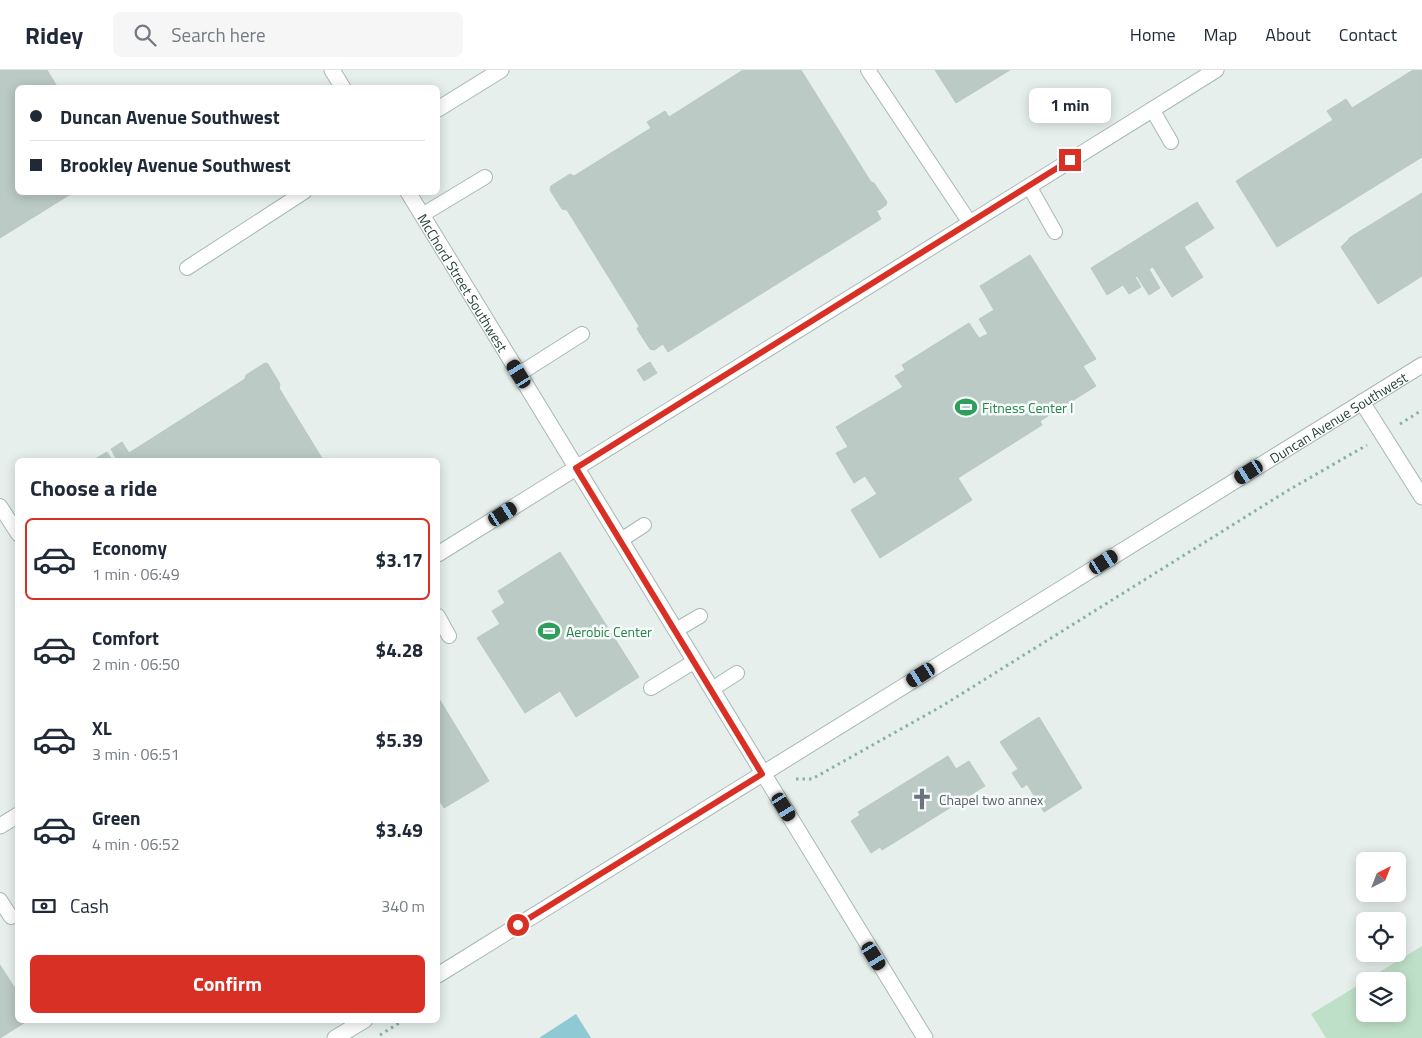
<!DOCTYPE html>
<html lang="en">
<head>
<meta charset="utf-8">
<style>
  body { margin:0; font-family:"Titillium Web",sans-serif; background:#f6f6f7; color:#1f2937; height:100vh; display:flex; flex-direction:column; font-size:19px; white-space:nowrap }
  * { box-sizing:border-box; margin:0 }
  p { font-size:16px; color:#747a83 }
  .icon { flex:none; width:28px; height:28px; fill:none; stroke:currentColor; stroke-width:2; stroke-linecap:round; stroke-linejoin:round }
  .map { position:relative; flex:1; overflow:hidden }
  .sheet { position:absolute; left:15px; top:388px; width:425px; height:565px; display:flex; flex-direction:column; background:#fff; border-radius:8px; box-shadow:0 2px 12px #0003 }
  .sheet>* { flex:none }
  .guide { position:absolute; left:15px; top:15px; width:425px; height:110px; border-radius:8px; box-shadow:0 2px 12px #0003; display:grid; align-content:center; height:110px; padding:0 15px; background:#fff }
  .needle { width:32px; rotate:42deg }
  .tools { position:absolute; left:1356px; top:782px; display:grid; gap:10px }
  .tools a { display:grid; place-items:center; width:50px; height:50px; border-radius:8px; background:#fff; box-shadow:0 2px 12px #0003; font-size:25px }
  .end { position:absolute; width:22px; height:22px; margin:-11px; border:6px solid #d93025; background:#fff; box-shadow:0 0 0 2px #fff }
  .from { border-radius:50% }
  .bubble { position:absolute; height:35px; border-radius:8px; background:#fff; box-shadow:0 2px 12px #0003; font-size:16px; font-weight:700; line-height:35px; text-align:center }
  .car { position:absolute; width:15px; height:30px; margin:-15px -8px; border-radius:6px; box-shadow:0 0 4px 1px #0007; background:linear-gradient(#222 24%,#8ab4d8 0 40%,#222 0 76%,#8ab4d8 0 86%,#222 0) }
  .guide b { display:flex; align-items:center; gap:18px; height:48px; font-size:19px }
  .guide b+b { border-top:1px solid #e0e1e3 }
  .guide i { width:12px; height:12px; background:#1f2937 }
  ul { padding:0; list-style:none }
  li { display:flex; align-items:center; gap:15px; height:82px; margin:0 10px 8px; padding:0 5px; border:2px solid transparent; border-radius:8px }
  li div { flex:1 }
  li b { display:block; font-size:19px }
  li em { font-style:normal; font-weight:700 }
  li.on { border-color:#d93025 }
  li>.icon { width:45px; height:45px; stroke-width:1.5 }
  h2 { padding:0 15px; font-size:22px; line-height:60px }
  .pay { display:flex; align-items:center; gap:12px; height:55px; padding:0 15px; font-size:19px }
  .pay p { margin-inline-start:auto }
  .primary-button { display:flex; gap:10px; margin-top:auto; padding:10px 15px }
  .primary-button a { flex:1; height:58px; border-radius:8px; background:#d93025; color:#fff; font-size:20px; font-weight:700; line-height:58px; text-align:center }
  header { display:flex; align-items:center; gap:30px; box-sizing:border-box; height:70px; padding:0 25px; background:#fff; border-bottom:1px solid #e0e1e3 }
  header strong { font-size:24px }
  nav { display:flex; gap:28px; margin-inline-start:auto; font-size:18px }
  .search { width:350px; height:45px; background:#f6f6f7; display:flex; align-items:center; gap:12px; box-sizing:border-box; padding:0 18px; border-radius:8px; color:#747a83; font-size:19px }
  .map>svg:first-child { display:block }
  .green { fill:#bfe0c8; fill-rule:evenodd }
  .water { fill:#8ec9d4 }
  .building { fill:#bbcac4; stroke:#b8c9c2 }
  .lines { fill:none; stroke-linecap:round; stroke-linejoin:round }
  .lane-casing { stroke:#a8b8b2; stroke-width:16 }
  .street-casing { stroke:#a8b8b2; stroke-width:17 }
  .path { stroke:#86b3a5; stroke-width:3; stroke-dasharray:2.5 4; stroke-linecap:butt }
  .lane { stroke:#fff; stroke-width:14 }
  .street { stroke:#fff; stroke-width:15 }
  .route { stroke:#d93025; stroke-width:6 }
  .labels { text-anchor:middle; dominant-baseline:central; stroke-width:5; stroke-linejoin:round; paint-order:stroke }
  .street-label { font-size:14px; fill:#24423a; stroke:#f7fbf9 }
  .leisure-label { font-size:14px; fill:#27864d; stroke:#f7fbf9; text-anchor:start }
  .worship-label { font-size:14px; fill:#5b616d; stroke:#f7fbf9; text-anchor:start }
</style>
</head>
<body>
<header>
<strong>Ridey</strong>
<div class="search"><svg class="icon" aria-label="search" viewBox="0 0 24 24"><circle cx="10" cy="10" r="6"/><path d="M15 15l6 6"/></svg>Search here</div>
<nav><a>Home</a><a>Map</a><a>About</a><a>Contact</a></nav>
</header>
<div class="map">
<svg width="1422" height="968" viewBox="0 0 1422 968">
  <rect width="100%" height="100%" fill="#e6efeb"/>
  <path class="green" d="M1422 876V968H1326L1311 944ZM1365 911H1398V944H1365Z"/>
  <path class="water" d="M576 944 591 968H539Z"/>
  <path class="building" d="M0 0H47L58 18H18V122H74L0 168Z
    M743 0H801L871 112 874 113 887 132 886 135 879 140H876L881 149 668 282 663 274 654 280 650 279 637 259 639 256 567 140 562 139 550 120 551 116 570 104 574 106 651 58 647 52 665 41 669 47Z
    M935 0H1010L956 33Z
    M1413 0H1422V87L1277 177 1236 111 1333 50 1327 41 1343 31 1346 29 1352 38Z
    M1422 123V206L1378 234 1341 177 1349 169V168Z
    M1197 132 1214 158 1184 177 1203 207 1172 227 1153 197 1149 199 1160 218 1149 225 1137 206 1135 207 1141 217 1129 224 1123 215 1107 225 1091 198Z
    M1030 185 1096 289 1083 296 1096 316 1040 351 1042 355 958 408 972 430 880 488 851 440 877 424 865 406 854 413 836 383 848 377 836 357 903 317 895 306 905 300 902 295 969 253 979 268 988 264 979 249 994 240 980 216Z
    M650 292 657 303 644 311 637 300Z
    M265 293 268 294 280 314 279 318 323 390H117L111 379 122 372 129 383 245 309 246 305Z
    M107 382 112 390H96L95 389Z
    M560 482 639 607 576 647 560 621 525 643 477 568 500 554 492 541 505 533 498 521Z
    M438 627 489 711 444 738 438 728Z
    M1039 647 1082 718 1044 742 1027 714 1022 718 1012 703 1018 699 1000 672Z
    M948 686 956 699 969 691 985 716 882 780 880 777 871 783 851 751 860 745 858 742Z
    M0 895 18 923V950H29L0 968Z"/>
  <g class="lines">
    <g class="lane-casing">
      <path id="lane" d="M868 0 970 153
        M1152 39 1171 72
        M1029 116 1055 162
        M422 145 485 107
        M187 198 304 122
        M519 304 582 264
        M0 436 18 464
        M621 470 644 455
        M438 546 449 566
        M676 560 700 546
        M651 618 695 591
        M712 619 737 603
        M0 830 11 847"/>
    </g>
    <g class="street-casing">
      <g id="street">
        <path d="M332 0 343 18"/>
        <path d="M438 39 501 0"/>
        <path id="s1" d="M408 122 925 968"/>
        <path d="M1362 332 1422 427"/>
        <path d="M438 484 1216 0"/>
        <path d="M0 756 18 745"/>
        <path id="s2" d="M438 905 1422 295"/>
        <path d="M335 968 365 950"/>
      </g>
    </g>
    <path class="path" d="M1400 354 1422 340
      M796 709H812L942 636 1287 421 1367 375
      M380 965 404 950"/>
    <use href="#lane" class="lane"/>
    <use href="#street" class="street"/>
  </g>
  <g class="lines">
    <path class="route" d="M518 855 762 704 576 398 1070 90"/>
  </g>
  <defs>
    <g id="stadium-bare" transform="scale(1.725)"><path d="M0-5a6.5 5 0 1 0 0 10a6.5 5 0 1 0 0-10ZM-3.5-1.8h7v3.6h-7Z" fill="#2e9e5b" stroke="#f7fbf9" stroke-width="2.5" paint-order="stroke"/></g>
    <g id="church-bare" transform="scale(1.725)"><path d="M-1.2-6h2.4v3.5h3.3v2.4h-3.3V6h-2.4V-.1h-3.3v-2.4h3.3Z" fill="#6b7280" stroke="#f7fbf9" stroke-width="2.5" paint-order="stroke"/></g>
  </defs>
  <g fill-rule="evenodd">
    <use href="#stadium-bare" x="966" y="337"/>
    <use href="#stadium-bare" x="549" y="561"/>
    <use href="#church-bare" x="922" y="729"/>
  </g>
  <g class="labels">
    <g class="street-label">
      <text stroke="none"><textPath href="#s1" startOffset="106">McChord Street Southwest</textPath></text>
      <text stroke="none"><textPath href="#s2" startOffset="1059">Duncan Avenue Southwest</textPath></text>
    </g>
    <g class="leisure-label">
      <text x="982" y="337">Fitness Center I</text>
      <text x="566" y="561">Aerobic Center</text>
    </g>
    <g class="worship-label">
      <text x="939" y="729">Chapel two annex</text>
    </g>
  </g>
</svg>
<div class="tools">
<a><svg class="needle" viewBox="-14 -14 28 28"><path d="M0-13l5 13h-10z" fill="#e53935"/><path d="M0 13l5-13h-10z" fill="#747a83"/></svg></a>
<a><svg class="icon" aria-label="locate" viewBox="0 0 24 24"><circle cx="12" cy="12" r="6"/><path d="M12 2v4M12 18v4M2 12h4M18 12h4"/></svg></a>
<a><svg class="icon" aria-label="layers" viewBox="0 0 24 24"><path d="M12 4l9 5-9 5-9-5zM3 14l9 5 9-5"/></svg></a>
</div>
<i class="end from" style="left:518px;top:855px"></i>
<i class="end" style="left:1070px;top:90px"></i>
<div class="bubble" style="left:1029px;top:18px;width:82px">1 min</div>
<i class="car" style="left:519px;top:304px;rotate:328deg"></i>
<i class="car" style="left:1249px;top:402px;rotate:238deg"></i>
<i class="car" style="left:503px;top:444px;rotate:58deg"></i>
<i class="car" style="left:1104px;top:492px;rotate:58deg"></i>
<i class="car" style="left:921px;top:605px;rotate:238deg"></i>
<i class="car" style="left:784px;top:737px;rotate:148deg"></i>
<i class="car" style="left:874px;top:886px;rotate:148deg"></i>
<div class="guide">
<b><i class="from"></i>Duncan Avenue Southwest</b>
<b><i></i>Brookley Avenue Southwest</b>
</div>
<section class="sheet">
<h2>Choose a ride</h2>
<ul>
<li class="on"><svg class="icon" aria-label="car" viewBox="0 0 24 24"><path d="M5 17H2v-5l4-1 3-4h7l3 4 3 1v5h-3M9 17h6M6 11h13"/><circle cx="7" cy="17" r="2"/><circle cx="17" cy="17" r="2"/></svg><div><b>Economy</b><p>1 min · 06:49</p></div><em>$3.17</em></li>
<li><svg class="icon" aria-label="car" viewBox="0 0 24 24"><path d="M5 17H2v-5l4-1 3-4h7l3 4 3 1v5h-3M9 17h6M6 11h13"/><circle cx="7" cy="17" r="2"/><circle cx="17" cy="17" r="2"/></svg><div><b>Comfort</b><p>2 min · 06:50</p></div><em>$4.28</em></li>
<li><svg class="icon" aria-label="car" viewBox="0 0 24 24"><path d="M5 17H2v-5l4-1 3-4h7l3 4 3 1v5h-3M9 17h6M6 11h13"/><circle cx="7" cy="17" r="2"/><circle cx="17" cy="17" r="2"/></svg><div><b>XL</b><p>3 min · 06:51</p></div><em>$5.39</em></li>
<li><svg class="icon" aria-label="car" viewBox="0 0 24 24"><path d="M5 17H2v-5l4-1 3-4h7l3 4 3 1v5h-3M9 17h6M6 11h13"/><circle cx="7" cy="17" r="2"/><circle cx="17" cy="17" r="2"/></svg><div><b>Green</b><p>4 min · 06:52</p></div><em>$3.49</em></li>
</ul>
<div class="pay"><svg class="icon" aria-label="cash" viewBox="0 0 24 24"><path d="M3 7h18v10H3z"/><circle cx="12" cy="12" r="2"/></svg>Cash<p>340 m</p></div>
<div class="primary-button"><a>Confirm</a></div>
</section>
</div>
</body>
</html>
